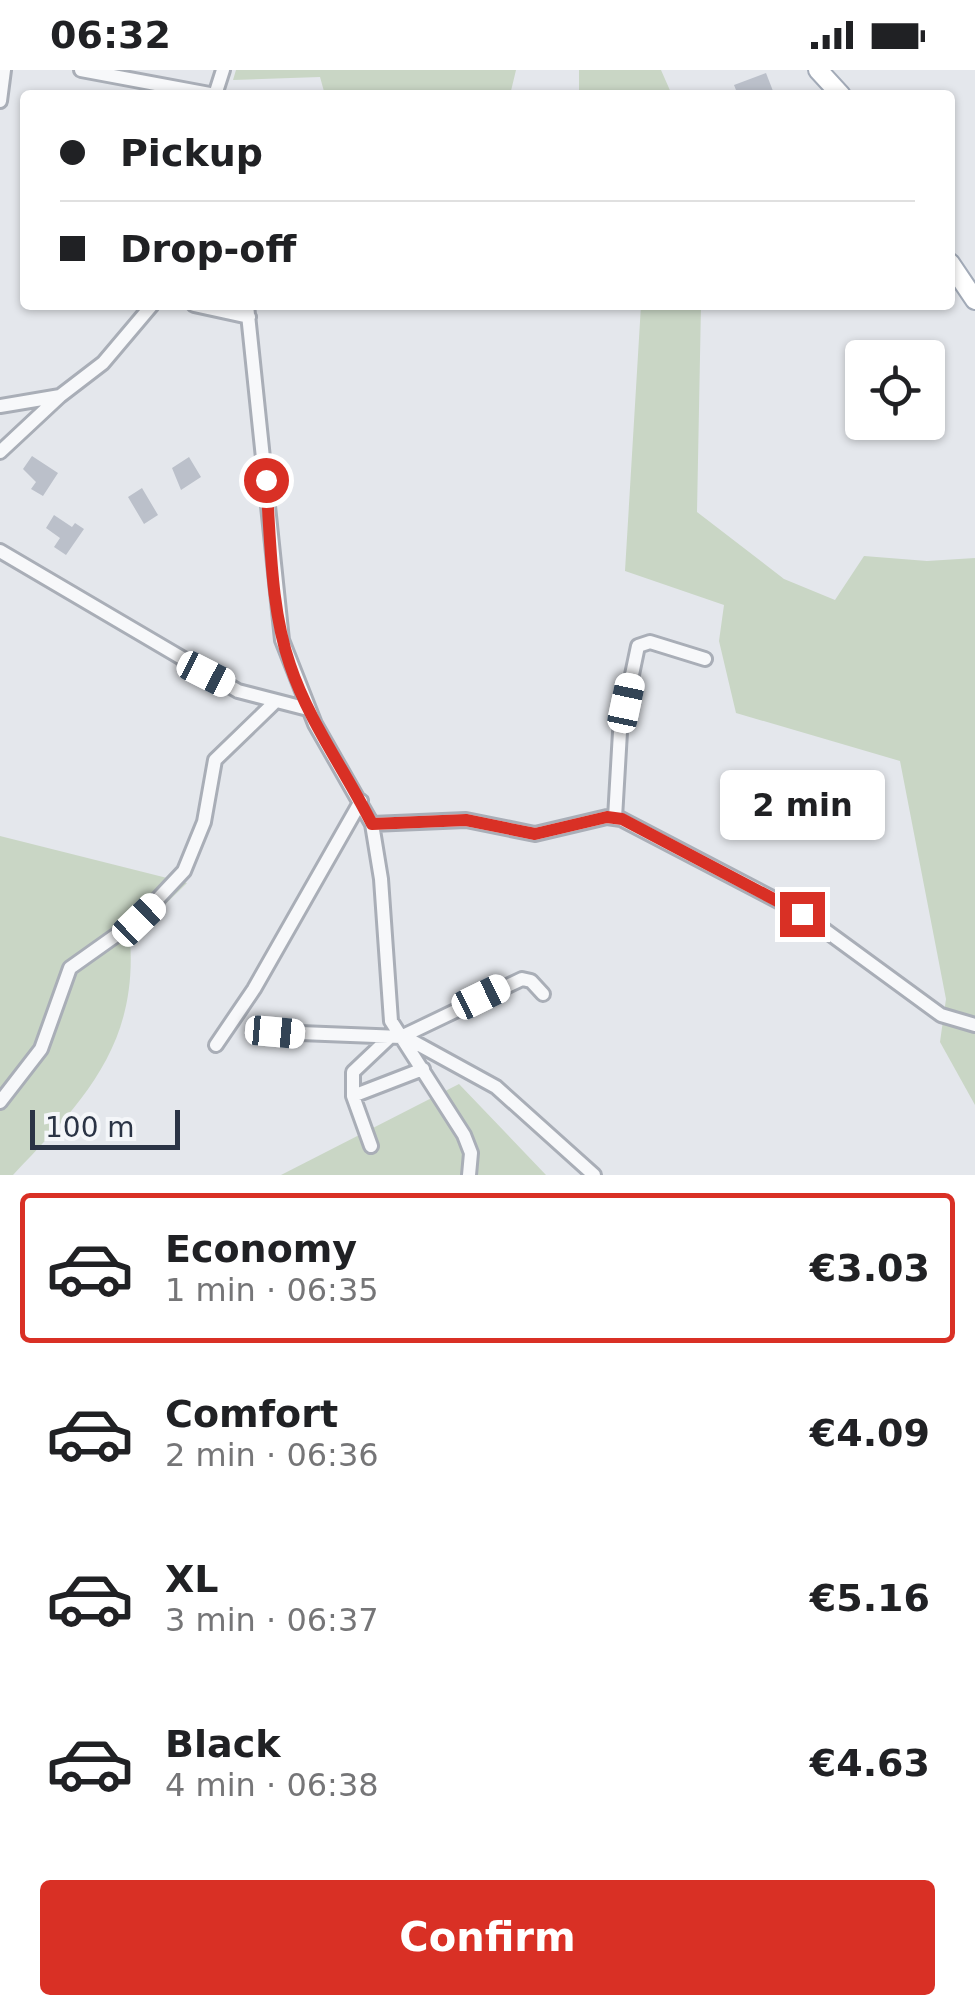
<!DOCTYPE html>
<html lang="en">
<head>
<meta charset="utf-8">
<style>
  body { margin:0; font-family:"DejaVu Sans",sans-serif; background:#f6f6f6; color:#202124; height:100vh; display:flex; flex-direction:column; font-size:38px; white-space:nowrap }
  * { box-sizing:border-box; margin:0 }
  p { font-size:32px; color:#757577 }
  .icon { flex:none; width:55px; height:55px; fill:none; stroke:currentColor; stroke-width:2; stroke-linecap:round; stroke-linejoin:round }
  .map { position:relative; height:1105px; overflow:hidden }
  .drawer { display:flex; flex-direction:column; background:#fff; flex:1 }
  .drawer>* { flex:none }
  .guide { position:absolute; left:20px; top:20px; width:935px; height:220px; border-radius:10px; box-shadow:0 2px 8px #0004; display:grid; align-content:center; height:220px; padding:0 40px; background:#fff }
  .tools { position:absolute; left:845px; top:270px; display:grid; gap:20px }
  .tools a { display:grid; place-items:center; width:100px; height:100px; border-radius:10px; background:#fff; box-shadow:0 2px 8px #0004; font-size:50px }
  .scale { position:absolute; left:30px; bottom:25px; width:150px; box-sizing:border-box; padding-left:10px; border:5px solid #2b3445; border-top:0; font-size:28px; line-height:35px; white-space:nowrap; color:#2b3445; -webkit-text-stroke:8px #f4f6f9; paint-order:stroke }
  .end { position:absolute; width:45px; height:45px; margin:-22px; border:12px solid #d93025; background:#fff; box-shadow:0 0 0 5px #fff }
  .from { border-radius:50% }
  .bubble { position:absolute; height:70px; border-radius:10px; background:#fff; box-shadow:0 2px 8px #0004; font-size:32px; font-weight:800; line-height:70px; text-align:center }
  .car { position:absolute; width:30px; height:60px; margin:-30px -15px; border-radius:12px; box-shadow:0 0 8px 2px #0007; background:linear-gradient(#fff 24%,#345 0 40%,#fff 0 76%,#345 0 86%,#fff 0) }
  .guide b { display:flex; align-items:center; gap:35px; height:95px; font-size:38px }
  .guide b+b { border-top:2px solid #e0e0e0 }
  .guide i { width:25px; height:25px; background:#202124 }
  ul { padding:18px 0 0; list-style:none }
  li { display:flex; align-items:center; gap:30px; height:150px; margin:0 20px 15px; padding:0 20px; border:5px solid transparent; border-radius:10px }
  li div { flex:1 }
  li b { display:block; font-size:38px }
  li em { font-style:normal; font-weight:800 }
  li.active { border-color:#d93025 }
  li>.icon { width:90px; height:90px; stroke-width:1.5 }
  .button { display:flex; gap:20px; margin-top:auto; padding:20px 40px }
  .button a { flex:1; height:115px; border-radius:10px; background:#d93025; color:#fff; font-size:40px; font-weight:800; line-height:115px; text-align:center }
  .status { display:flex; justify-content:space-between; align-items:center; height:70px; padding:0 50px; background:#fff; direction:ltr }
  .status svg { height:28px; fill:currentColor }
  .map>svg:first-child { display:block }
  .green { fill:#c9d6c5 }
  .building { fill:#bbc0ca }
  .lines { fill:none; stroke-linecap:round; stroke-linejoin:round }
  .minor-casing { stroke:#a9aeb7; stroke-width:18 }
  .major-casing { stroke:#a3abb8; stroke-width:22 }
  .minor { stroke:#f7f8fa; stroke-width:12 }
  .major { stroke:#fff; stroke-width:18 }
  .route { stroke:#d93025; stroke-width:12 }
</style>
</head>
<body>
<div class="status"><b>06:32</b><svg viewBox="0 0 49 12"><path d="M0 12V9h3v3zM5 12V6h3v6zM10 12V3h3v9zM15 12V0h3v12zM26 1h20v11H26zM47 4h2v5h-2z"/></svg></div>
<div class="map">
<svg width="975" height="1105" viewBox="0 0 975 1105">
  <rect width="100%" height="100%" fill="#e4e7ec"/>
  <path class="green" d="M236 0H516L510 25H325L320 7 233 10Z
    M579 0H661L672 25H579Z
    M641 235H701L697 442 784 509 835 530 864 486 927 491 975 488V1035L940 972 946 929 900 691 736 643 719 571 724 535 625 501Z
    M0 766 187 813 130 869C138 977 82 1032 13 1105H0Z
    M459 1014 546 1105H281Z"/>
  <path class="building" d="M766 3 773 21 738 25 734 15Z
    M32 386 58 403 43 426 31 419 36 412 23 399Z
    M189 387 201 407 181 420 172 398Z
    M142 418 158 445 144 454 128 427Z
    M54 445 72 457 75 453 84 459 66 485 54 477 60 468 46 458Z"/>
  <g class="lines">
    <g class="minor-casing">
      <path id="minor" d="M81 0 215 25
        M215 25 223 0
        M0 31 4 0
        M194 235 249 247
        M247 235 282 570 315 654 372 754 381 809 391 951 464 1065 471 1083 469 1105
        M0 336 60 326 103 293 152 235
        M0 382 60 326
        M0 481 238 621 308 639
        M615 748 620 662 638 576 650 572 705 589
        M372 754 466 750 535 764 607 747 621 749 803 844 941 945 975 955
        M275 962 401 967 414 972 496 1017 594 1105
        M401 967 522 909 531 911 543 924
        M216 975 254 919 361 731
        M353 1026 423 999
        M0 1032 41 979 70 898 139 849 184 801 204 752 215 690 274 633
        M371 1076 353 1026V1002L390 967"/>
    </g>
    <g class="major-casing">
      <path id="major" d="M818 0 841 25
        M950 193 975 230"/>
    </g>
    <use href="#minor" class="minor"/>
    <use href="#major" class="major"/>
  </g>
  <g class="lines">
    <path class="route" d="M266 410C271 471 270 536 290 595 309 652 345 700 372 754L466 750 535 764 607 747 622 749 802 844"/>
  </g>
</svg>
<div class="tools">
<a><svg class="icon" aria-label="locate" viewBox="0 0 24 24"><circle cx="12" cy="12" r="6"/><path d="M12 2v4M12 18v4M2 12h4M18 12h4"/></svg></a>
</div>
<div class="scale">100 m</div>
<i class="end from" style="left:266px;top:410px"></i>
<i class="end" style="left:802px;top:844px"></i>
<div class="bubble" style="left:720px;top:700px;width:165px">2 min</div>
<i class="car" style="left:206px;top:604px;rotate:117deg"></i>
<i class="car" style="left:626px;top:633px;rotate:12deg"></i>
<i class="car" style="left:139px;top:850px;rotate:46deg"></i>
<i class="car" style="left:481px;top:927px;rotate:64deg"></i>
<i class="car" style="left:275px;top:962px;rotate:95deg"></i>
<div class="guide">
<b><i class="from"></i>Pickup</b>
<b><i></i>Drop-off</b>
</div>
</div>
<section class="drawer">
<ul>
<li class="active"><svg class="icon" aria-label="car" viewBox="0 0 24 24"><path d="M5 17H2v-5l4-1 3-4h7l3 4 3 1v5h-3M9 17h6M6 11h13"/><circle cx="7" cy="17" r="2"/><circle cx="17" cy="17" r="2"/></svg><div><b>Economy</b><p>1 min · 06:35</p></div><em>€3.03</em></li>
<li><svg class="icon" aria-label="car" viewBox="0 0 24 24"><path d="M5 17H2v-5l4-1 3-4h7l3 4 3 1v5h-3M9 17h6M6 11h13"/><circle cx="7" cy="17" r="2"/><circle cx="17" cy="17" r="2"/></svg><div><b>Comfort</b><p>2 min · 06:36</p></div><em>€4.09</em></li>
<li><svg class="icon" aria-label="car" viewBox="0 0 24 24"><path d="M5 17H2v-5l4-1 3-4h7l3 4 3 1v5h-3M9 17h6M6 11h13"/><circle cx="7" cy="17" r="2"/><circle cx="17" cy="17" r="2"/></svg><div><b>XL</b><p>3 min · 06:37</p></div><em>€5.16</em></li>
<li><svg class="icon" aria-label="car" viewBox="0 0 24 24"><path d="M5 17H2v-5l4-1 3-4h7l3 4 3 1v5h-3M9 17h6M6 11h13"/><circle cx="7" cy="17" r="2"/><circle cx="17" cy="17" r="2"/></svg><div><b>Black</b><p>4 min · 06:38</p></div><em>€4.63</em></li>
</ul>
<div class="button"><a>Confirm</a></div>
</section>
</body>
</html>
